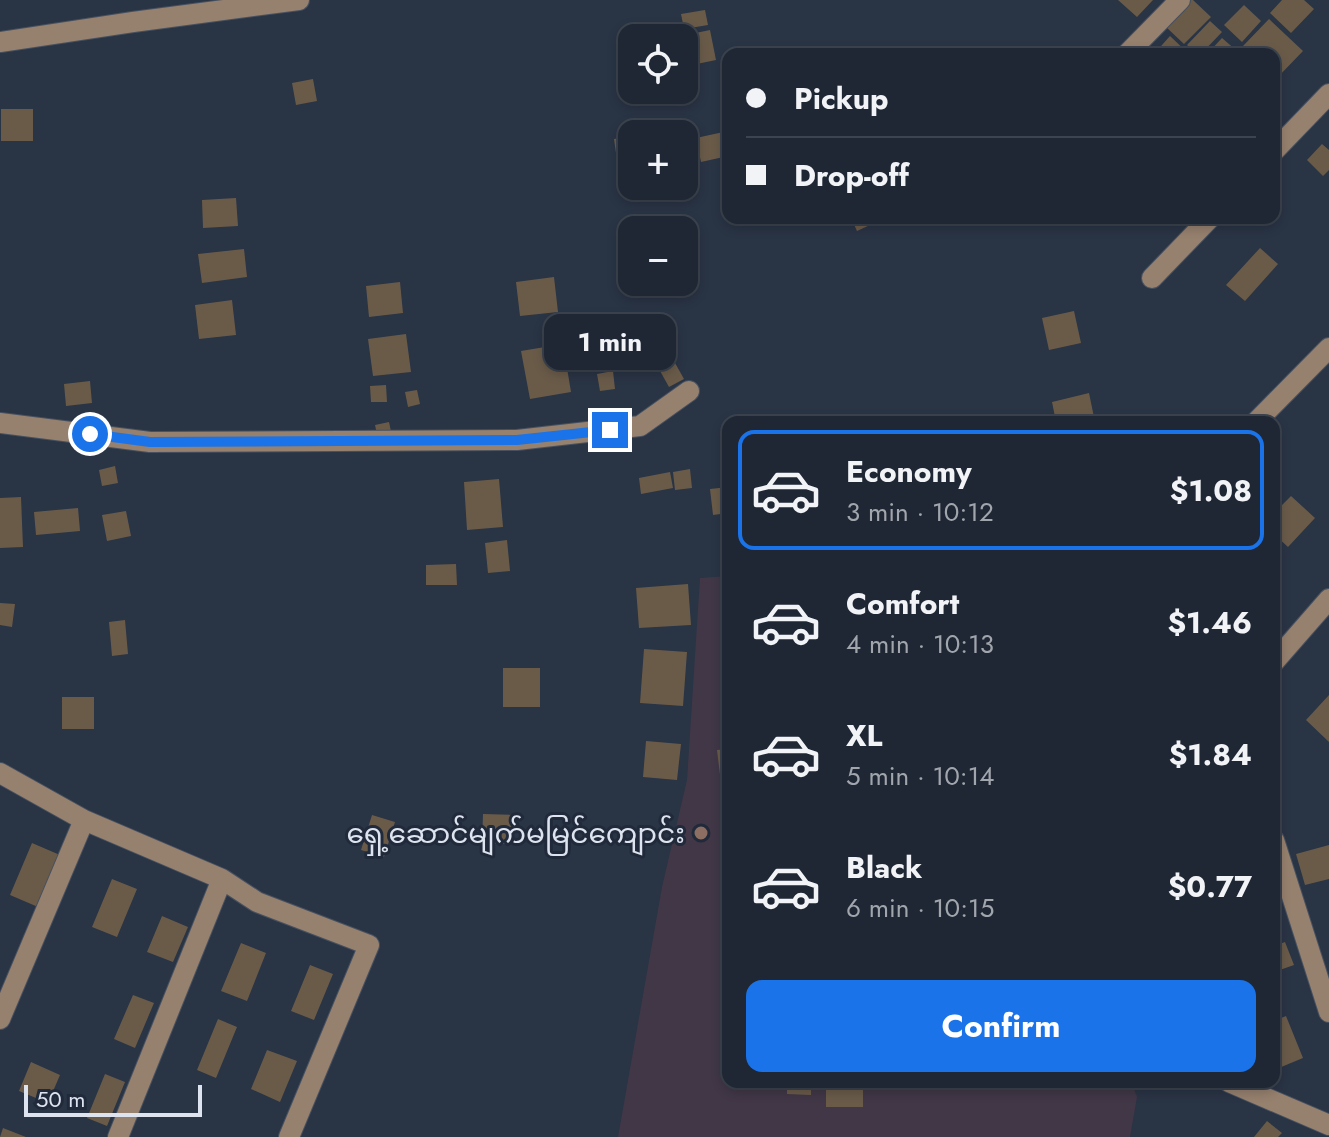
<!DOCTYPE html>
<html lang="en">
<head>
<meta charset="utf-8">
<style>
  body { margin:0; font-family:Jost,"Noto Sans Myanmar",sans-serif; background:#272f3c; color:#f1f3f6; height:100vh; display:flex; flex-direction:column; font-size:30px; white-space:nowrap }
  * { box-sizing:border-box; margin:0 }
  p { font-size:26px; color:#a1a5ac }
  .icon { flex:none; width:44px; height:44px; fill:none; stroke:currentColor; stroke-width:2; stroke-linecap:round; stroke-linejoin:round }
  .map { position:relative; flex:1; overflow:hidden }
  .sheet { position:absolute; left:722px; top:416px; width:558px; height:672px; display:flex; flex-direction:column; background:#1f2734; border-radius:16px; box-shadow:0 4px 12px #0003,0 0 0 2px #3c444f }
  .sheet>* { flex:none }
  .hud { position:absolute; left:722px; top:48px; width:558px; height:176px; border-radius:16px; box-shadow:0 4px 12px #0003,0 0 0 2px #3c444f; display:grid; align-content:center; height:176px; padding:0 24px; background:#1f2734 }
  .fabs { position:absolute; left:618px; top:24px; display:grid; gap:16px }
  .fabs a { display:grid; place-items:center; width:80px; height:80px; border-radius:16px; background:#1f2734; box-shadow:0 4px 12px #0003,0 0 0 2px #3c444f; font-size:40px }
  .scale { position:absolute; left:24px; bottom:20px; width:178px; box-sizing:border-box; padding-left:8px; border:4px solid #dde4ef; border-top:0; font-size:22px; line-height:28px; white-space:nowrap; color:#dde4ef; -webkit-text-stroke:6px #202a3a; paint-order:stroke }
  .end { position:absolute; width:36px; height:36px; margin:-18px; border:10px solid #1a73e8; background:#fff; box-shadow:0 0 0 4px #fff }
  .from { border-radius:50% }
  .bubble { position:absolute; height:56px; border-radius:16px; background:#1f2734; box-shadow:0 4px 12px #0003,0 0 0 2px #3c444f; font-size:26px; font-weight:700; line-height:56px; text-align:center }
  .hud b { display:flex; align-items:center; gap:28px; height:76px; font-size:30px }
  .hud b+b { border-top:2px solid #3c444f }
  .hud i { width:20px; height:20px; background:#f1f3f6 }
  ul { padding:14px 0 0; list-style:none }
  li { display:flex; align-items:center; gap:24px; height:120px; margin:0 16px 12px; padding:0 8px; border:4px solid transparent; border-radius:16px }
  li div { flex:1 }
  li b { display:block; font-size:30px }
  li em { font-style:normal; font-weight:700 }
  li.active { border-color:#1a73e8 }
  li>.icon { width:72px; height:72px; stroke-width:1.5 }
  .action { display:flex; gap:16px; margin-top:auto; padding:16px 24px }
  .action a { flex:1; height:92px; border-radius:16px; background:#1a73e8; color:#fff; font-size:32px; font-weight:700; line-height:92px; text-align:center }
  .map>svg:first-child { display:block }
  .education { fill:#413747 }
  .building { fill:#6a5b49 }
  .lines { fill:none; stroke-linecap:round; stroke-linejoin:round }
  .minor-casing { stroke:#465060; stroke-width:22 }
  .minor { stroke:#96806e; stroke-width:20 }
  .route { stroke:#1a73e8; stroke-width:10 }
  .education-dot { fill:#8d6e63; stroke:#202a3a; stroke-width:3 }
  .labels { text-anchor:middle; dominant-baseline:central; stroke-width:6; stroke-linejoin:round; paint-order:stroke }
  .poi-label { font-size:28px; fill:#dde4ef; stroke:#202a3a; text-anchor:end }
</style>
</head>
<body>
<div class="map">
<svg width="1329" height="1137" viewBox="0 0 1329 1137">
  <rect width="100%" height="100%" fill="#293445"/>
  <path class="education" d="M728 576V1082H1131L1137 1097 1130 1137H618L662 887 687 780 700 578Z"/>
  <path class="building" d="M1118 0H1153L1137 17Z
    M1190 0H1193L1211 17 1184 44 1165 26Z
    M1282 0H1304L1314 9 1291 33 1270 13Z
    M1244 5 1261 21 1242 42 1224 25Z
    M705 10 708 25 684 29 681 14Z
    M1269 19 1303 51 1277 78 1274 76V54H1251L1243 46Z
    M1210 21 1222 32 1201 54H1197L1187 45Z
    M710 30 716 60 692 65 686 35Z
    M1170 36 1189 54H1154Z
    M1222 38 1237 51 1234 54H1207Z
    M313 79 317 101 296 105 292 83Z
    M1 109H33V141H1Z
    M728 131V156L701 162 696 138Z
    M632 136V165L618 167 614 139Z
    M1322 144 1329 150V170L1323 176 1307 160Z
    M236 198 238 226 203 228 202 200Z
    M851 218H885L857 231Z
    M1260 248 1278 264 1245 301 1226 285Z
    M244 249 247 277 202 283 198 254Z
    M554 277 558 312 520 316 516 282Z
    M400 282 403 313 369 317 366 286Z
    M232 300 236 335 199 339 195 305Z
    M1074 311 1081 343 1049 350 1042 318Z
    M651 320 684 379 669 387 636 328Z
    M406 334 411 372 373 376 368 339Z
    M563 344 571 392 530 399 521 351Z
    M613 371 615 389 600 391 597 374Z
    M90 381 92 403 66 406 64 384Z
    M386 385 387 402H371L370 386Z
    M417 390 420 404 408 407 405 392Z
    M1089 393 1095 422H1056L1052 402Z
    M389 422 392 436 378 439 375 425Z
    M115 466 118 483 102 486 99 470Z
    M690 469 692 488 675 490 673 472Z
    M670 472 673 488 641 494 639 478Z
    M499 479 503 527 467 530 464 482Z
    M728 487V513L713 515 710 489Z
    M1291 496 1315 518 1288 547 1274 534V513Z
    M21 497 23 547 0 548V498Z
    M78 508 80 531 36 535 34 512Z
    M126 511 131 536 107 541 102 515Z
    M507 540 510 571 488 573 485 543Z
    M456 564 457 585H426V565Z
    M688 584 691 625 639 628 636 588Z
    M0 603 15 604 12 627 0 625Z
    M125 620 128 654 112 656 109 622Z
    M644 649 687 652 683 706 640 703Z
    M503 668H540V707H503Z
    M1329 695V742L1306 720Z
    M62 697H94V729H62Z
    M646 741 681 744 677 780 643 777Z
    M728 749V798L723 799 717 750Z
    M483 814 515 815 513 844 482 843Z
    M372 815 395 822 384 857 361 850Z
    M32 843 60 855 38 907 10 895Z
    M1329 845V879L1305 885 1296 854Z
    M112 879 137 889 117 937 92 927Z
    M162 916 188 927 173 962 147 952Z
    M728 941V974L725 975 721 942Z
    M1285 942 1294 965 1274 972V946Z
    M241 943 266 953 247 1001 221 991Z
    M310 965 333 974 314 1020 291 1011Z
    M133 995 154 1003 135 1048 114 1039Z
    M1286 1016 1303 1058 1274 1070V1021Z
    M218 1019 237 1027 216 1078 197 1070Z
    M267 1050 297 1061 280 1102 251 1089Z
    M31 1062 60 1075 48 1103 19 1091Z
    M105 1074 125 1082 107 1126 87 1118Z
    M787 1082H811V1095L787 1094Z
    M826 1082H863V1107H826Z
    M1267 1121 1282 1133 1278 1137H1254Z
    M3 1128 26 1137H0Z"/>
  <g class="lines">
    <g class="minor-casing">
      <path id="minor" d="M0 42 133 22 299 0
        M1127 54 1180 0
        M1274 151 1329 94
        M1152 278 1210 218
        M1256 422 1329 348
        M0 423 150 442 517 440 640 426 689 391
        M1274 662 1329 599
        M0 773 84 820 222 879 257 902 369 945 289 1137
        M1274 840 1329 1012
        M0 1019 84 820
        M1229 1082 1329 1125
        M118 1137 222 879"/>
    </g>
    <use href="#minor" class="minor"/>
  </g>
  <g class="lines">
    <path class="route" d="M90 434 150 442 517 440 610 430"/>
  </g>
  <circle class="education-dot" cx="701" cy="833" r="8"/>
  <g class="labels">
    <g class="poi-label">
      <text x="685" y="833">ရှေ့ဆောင်မျက်မမြင်ကျောင်း</text>
    </g>
  </g>
</svg>
<div class="fabs">
<a><svg class="icon" aria-label="locate" viewBox="0 0 24 24"><circle cx="12" cy="12" r="6"/><path d="M12 2v4M12 18v4M2 12h4M18 12h4"/></svg></a>
<a>+</a>
<a>−</a>
</div>
<div class="scale">50 m</div>
<i class="end from" style="left:90px;top:434px"></i>
<i class="end" style="left:610px;top:430px"></i>
<div class="bubble" style="left:544px;top:314px;width:132px">1 min</div>
<div class="hud">
<b><i class="from"></i>Pickup</b>
<b><i></i>Drop-off</b>
</div>
<section class="sheet">
<ul>
<li class="active"><svg class="icon" aria-label="car" viewBox="0 0 24 24"><path d="M5 17H2v-5l4-1 3-4h7l3 4 3 1v5h-3M9 17h6M6 11h13"/><circle cx="7" cy="17" r="2"/><circle cx="17" cy="17" r="2"/></svg><div><b>Economy</b><p>3 min · 10:12</p></div><em>$1.08</em></li>
<li><svg class="icon" aria-label="car" viewBox="0 0 24 24"><path d="M5 17H2v-5l4-1 3-4h7l3 4 3 1v5h-3M9 17h6M6 11h13"/><circle cx="7" cy="17" r="2"/><circle cx="17" cy="17" r="2"/></svg><div><b>Comfort</b><p>4 min · 10:13</p></div><em>$1.46</em></li>
<li><svg class="icon" aria-label="car" viewBox="0 0 24 24"><path d="M5 17H2v-5l4-1 3-4h7l3 4 3 1v5h-3M9 17h6M6 11h13"/><circle cx="7" cy="17" r="2"/><circle cx="17" cy="17" r="2"/></svg><div><b>XL</b><p>5 min · 10:14</p></div><em>$1.84</em></li>
<li><svg class="icon" aria-label="car" viewBox="0 0 24 24"><path d="M5 17H2v-5l4-1 3-4h7l3 4 3 1v5h-3M9 17h6M6 11h13"/><circle cx="7" cy="17" r="2"/><circle cx="17" cy="17" r="2"/></svg><div><b>Black</b><p>6 min · 10:15</p></div><em>$0.77</em></li>
</ul>
<div class="action"><a>Confirm</a></div>
</section>
</div>
</body>
</html>
